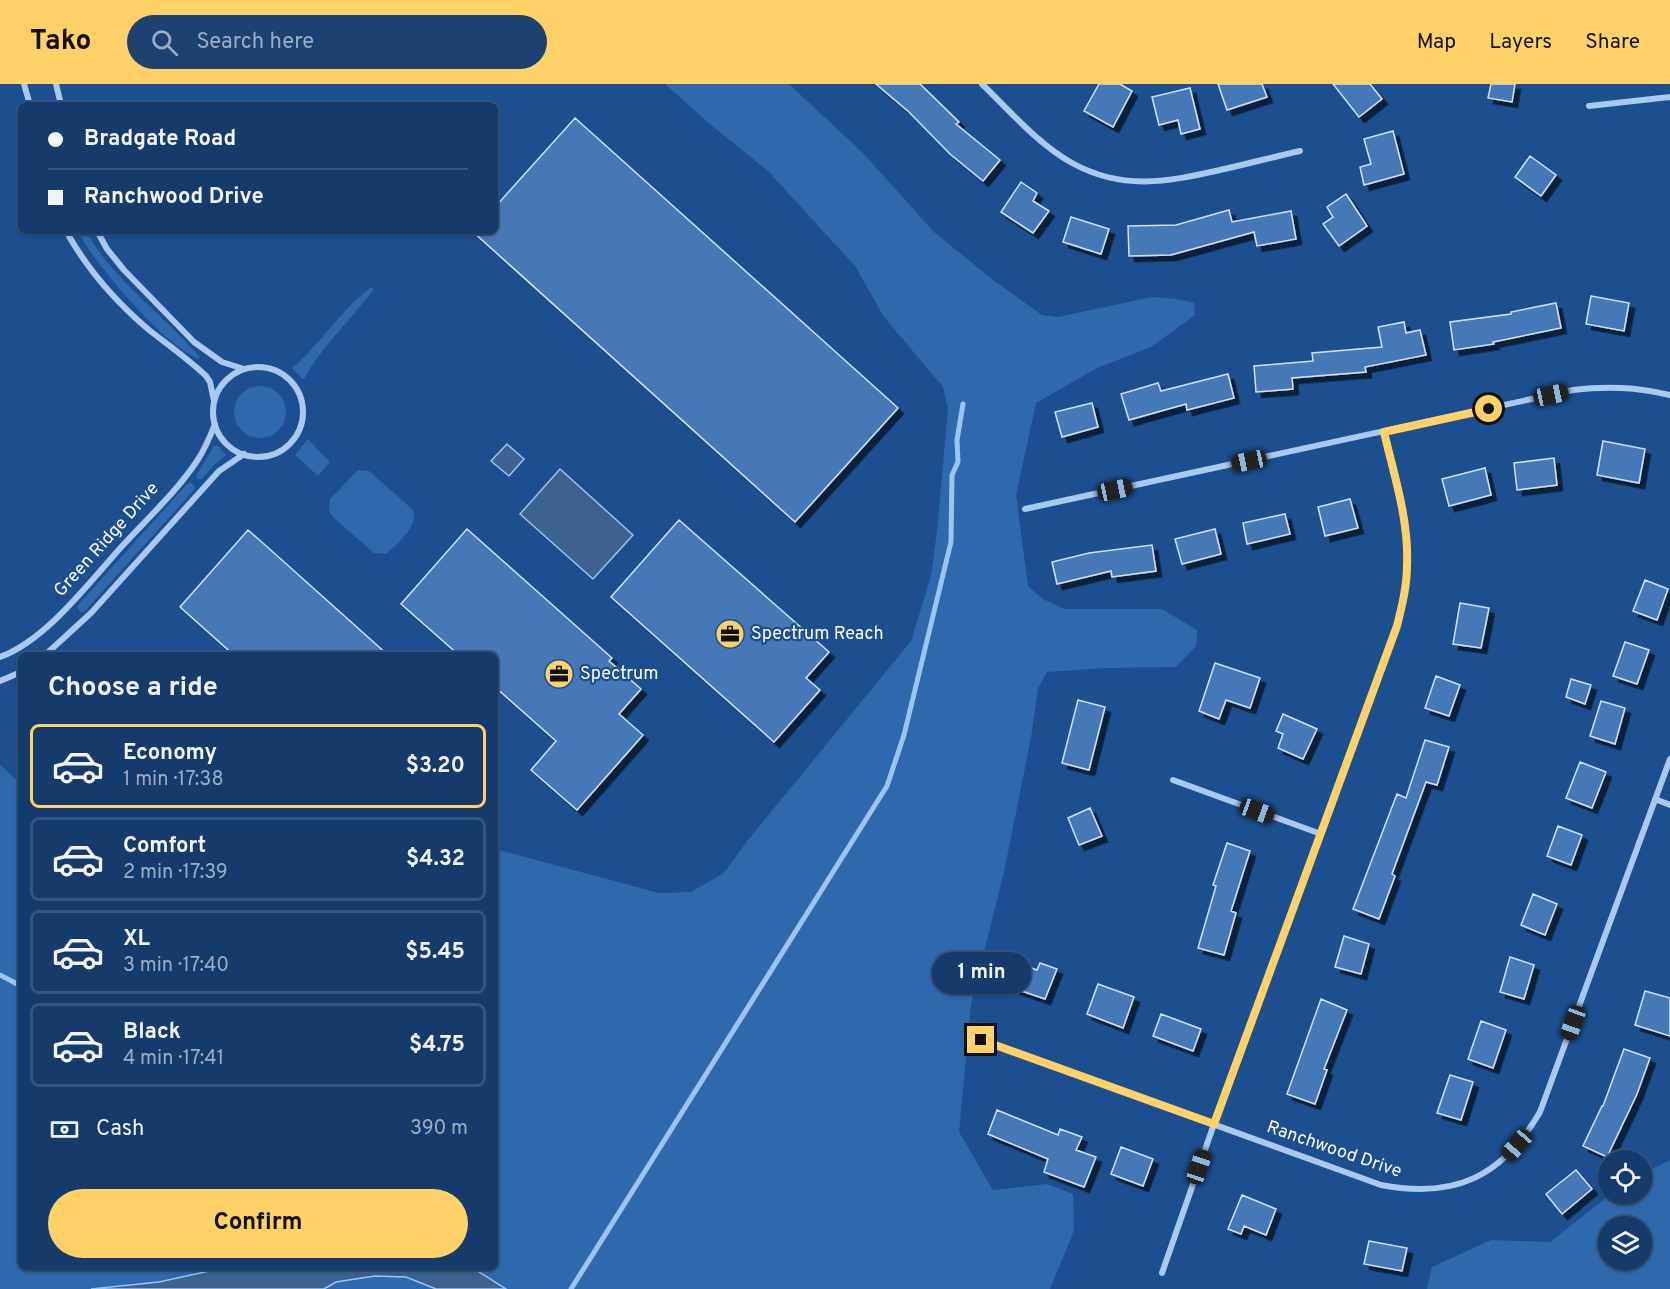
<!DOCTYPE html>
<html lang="en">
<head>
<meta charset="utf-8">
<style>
  body { margin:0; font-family:Overpass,sans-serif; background:#1d4271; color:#f1f3f6; height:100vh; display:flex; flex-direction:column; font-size:22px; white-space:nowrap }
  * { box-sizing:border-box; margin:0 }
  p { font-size:20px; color:#9dadc1 }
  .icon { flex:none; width:33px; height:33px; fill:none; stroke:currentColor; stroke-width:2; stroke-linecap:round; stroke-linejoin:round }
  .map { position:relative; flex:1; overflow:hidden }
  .sheet { position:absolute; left:18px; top:568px; width:480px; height:618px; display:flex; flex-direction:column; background:#143b6b; border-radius:9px; box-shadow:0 2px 4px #0004,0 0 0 2px #33557e }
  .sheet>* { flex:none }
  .hud { position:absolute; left:18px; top:18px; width:480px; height:132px; border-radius:9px; box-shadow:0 2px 4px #0004,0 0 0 2px #33557e; display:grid; align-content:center; height:132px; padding:0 30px; background:#143b6b }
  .controls { position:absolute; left:1598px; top:1066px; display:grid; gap:12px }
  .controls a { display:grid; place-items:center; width:54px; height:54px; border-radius:50%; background:#143b6b; box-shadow:0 2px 4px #0004,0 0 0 2px #33557e; font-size:30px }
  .end { position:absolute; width:27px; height:27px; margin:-14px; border:8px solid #ffd166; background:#111; box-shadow:0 0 0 3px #111 }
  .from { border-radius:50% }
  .bubble { position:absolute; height:42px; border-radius:21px; background:#143b6b; box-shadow:0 2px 4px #0004,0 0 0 2px #33557e; font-size:20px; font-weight:700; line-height:42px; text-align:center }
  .car { position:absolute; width:18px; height:36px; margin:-18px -9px; border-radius:8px; box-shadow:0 0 4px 2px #0007; background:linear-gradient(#222 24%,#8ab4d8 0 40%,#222 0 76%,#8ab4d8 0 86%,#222 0) }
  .hud b { display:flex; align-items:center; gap:21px; height:57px; font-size:22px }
  .hud b+b { border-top:2px solid #33557e }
  .hud i { width:15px; height:15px; background:#f1f3f6 }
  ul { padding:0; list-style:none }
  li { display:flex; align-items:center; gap:18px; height:84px; margin:0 12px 9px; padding:0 18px; border:3px solid #33557e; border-radius:9px }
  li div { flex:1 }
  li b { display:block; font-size:22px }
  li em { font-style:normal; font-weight:700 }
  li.current { border-color:#ffd166 }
  li>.icon { width:54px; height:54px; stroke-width:1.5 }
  h2 { padding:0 30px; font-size:27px; line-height:72px }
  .pay { display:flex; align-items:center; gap:15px; height:66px; padding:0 30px; font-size:22px }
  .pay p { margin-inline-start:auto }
  .action { display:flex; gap:12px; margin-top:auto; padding:12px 30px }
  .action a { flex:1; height:69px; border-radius:36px; background:#ffd166; color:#111; font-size:24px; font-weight:700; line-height:69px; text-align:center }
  header { display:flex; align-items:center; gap:36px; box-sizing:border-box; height:84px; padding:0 30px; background:#ffd166; color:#111 }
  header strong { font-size:28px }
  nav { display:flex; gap:33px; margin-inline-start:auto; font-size:21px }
  .search { width:420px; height:54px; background:#1d4271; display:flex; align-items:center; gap:15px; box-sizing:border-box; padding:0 21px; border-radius:33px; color:#9dadc1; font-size:22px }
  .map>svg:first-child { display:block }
  .green { fill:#2e69ad; fill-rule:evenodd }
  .water { fill:#3c6290; stroke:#9cc4f0; stroke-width:1.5 }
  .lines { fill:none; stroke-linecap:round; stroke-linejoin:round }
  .stream { stroke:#9cc4f0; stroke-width:5 }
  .building { fill:#4478b7; stroke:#cfe3fa; stroke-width:1.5; filter:url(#shadow) }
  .street { stroke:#a9c9ee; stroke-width:6 }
  .route { stroke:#ffd166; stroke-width:8 }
  .labels { text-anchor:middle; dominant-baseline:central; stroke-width:4.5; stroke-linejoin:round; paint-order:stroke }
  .street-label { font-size:18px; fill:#fff; stroke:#1b4f8f }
  .poi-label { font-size:18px; fill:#fff; stroke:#1b4f8f; text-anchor:start }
</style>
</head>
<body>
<header>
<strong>Tako</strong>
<div class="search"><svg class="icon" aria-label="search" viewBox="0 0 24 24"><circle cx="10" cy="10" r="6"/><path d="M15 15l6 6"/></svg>Search here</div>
<nav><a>Map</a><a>Layers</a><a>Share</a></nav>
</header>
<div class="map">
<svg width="1670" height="1205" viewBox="0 0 1670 1205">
  <defs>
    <filter id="shadow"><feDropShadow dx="5.5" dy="5.5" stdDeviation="0" flood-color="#0009"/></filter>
  </defs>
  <rect width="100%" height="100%" fill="#1b4f8f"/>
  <path class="green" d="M665 0H789L863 69 934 148 993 196 1042 231 1058 233 1152 213 1177 215 1194 219 1195 231 1151 263 1097 284 1036 319 1016 411 1028 502 1043 515 1064 525H1162L1197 546 1196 562 1176 583 1106 584 1047 588 1038 604 1031 654 1004 788 971 920 959 1048 993 1106 1047 1100 1073 1110 1074 1147 1050 1205H0V681L21 700V1184H495V765L659 809 691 808 724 789 748 756 911 557 931 492 937 447 948 325 943 303 884 233 855 182 768 87 711 41Z
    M78 147H86C106 184 137 209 166 238 178 249 188 261 199 272V275C166 263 93 179 78 147Z
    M372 203 373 206C351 236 322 262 304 295H302L292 284C321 260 341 225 372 203Z
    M234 328a26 26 0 1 1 52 0a26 26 0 1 1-52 0Z
    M308 355 330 378 318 392 295 371Z
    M214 362H218L226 371 214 381 202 395H197V390Z
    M358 386 369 387 412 425C421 441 397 460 386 470L374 469 334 434 329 428 330 415Z
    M191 399 195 402 194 406 84 528H80L77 523 78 521 187 400Z
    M1670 1076V1205H1427L1432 1183 1491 1156 1550 1158 1611 1110H1641V1091ZM1608 1143H1641V1176H1608Z"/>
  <path class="water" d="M507 360 524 375 509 392 491 377Z
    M560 385 633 451 593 495 520 430Z
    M223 1184H473L506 1205H436L406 1193 375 1192 336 1198 324 1205H91L159 1198Z"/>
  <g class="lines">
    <path class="stream" d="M0 891 21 902
      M571 1205 887 702 904 651 951 458 952 391 958 378 957 356 963 320"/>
  </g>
  <path class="building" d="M876 0H920L959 38 956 40 1000 76 983 97 950 70 909 28Z
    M1099 0H1120L1132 7 1113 43 1084 27Z
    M1218 0H1262L1267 13 1227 26Z
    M1333 0H1370L1382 15 1359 33Z
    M1491 0H1515L1512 18 1488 14Z
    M1190 4 1200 45 1181 50 1178 36 1159 41 1152 13Z
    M575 34 898 324 795 438 472 147H495V123Z
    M1393 47 1404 90 1364 101 1360 83 1371 80 1364 55Z
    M1530 72 1556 91 1541 112 1515 93Z
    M1021 98 1037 109 1033 117 1049 127 1033 149 1001 128Z
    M1346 110 1367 142 1339 162 1323 140 1333 133 1327 123Z
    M1229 126 1232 138 1291 127 1296 155 1257 162 1254 148 1171 171 1129 172 1128 142 1176 141Z
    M1071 133 1109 145 1101 170 1063 158Z
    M1591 212 1629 219 1624 247 1586 240Z
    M1556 219 1561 244 1493 258 1494 260 1454 266 1450 238 1511 230V228Z
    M1404 238 1406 249 1420 246 1426 271 1365 283 1366 288 1292 294 1293 305 1256 308 1254 282 1313 277 1312 269 1382 263 1378 243Z
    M1228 290 1234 314 1187 326 1186 320 1129 336 1121 310 1158 299 1161 307Z
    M1092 319 1098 343 1062 353 1055 328Z
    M1603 357 1645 365 1639 399 1597 391Z
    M1554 374 1557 401 1517 406 1514 379Z
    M1485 384 1491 411 1449 422 1442 395Z
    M1350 415 1358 444 1325 452 1318 423Z
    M1285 430 1290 450 1247 460 1243 439Z
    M679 436 829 568 806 594 820 606 774 658 611 513Z
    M467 445 612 574 609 577 641 605 619 630 643 651 577 726 531 686 556 657 495 603V572H460L401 520Z
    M1215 445 1221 470 1182 480 1175 455Z
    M248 446 264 460 389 572H235L180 523Z
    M1152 461 1156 487 1112 493 1111 487 1057 500 1052 478 1089 469Z
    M1645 496 1668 505 1657 536 1633 527Z
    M1460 519 1489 524 1481 564 1453 560Z
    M1625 558 1649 566 1637 600 1613 592Z
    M1215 579 1260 594 1250 624 1226 616 1219 635 1199 627Z
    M1436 592 1460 601 1449 632 1425 624Z
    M1571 595 1591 601 1585 620 1566 613Z
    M1078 616 1105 623 1089 686 1062 679Z
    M1601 617 1625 624 1615 660 1590 652Z
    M1283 630 1317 645 1303 675 1278 664 1283 650 1276 647Z
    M1425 656 1449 663 1437 701 1426 698 1392 790 1395 792 1379 835 1353 825 1397 710 1406 714Z
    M1580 678 1606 688 1592 724 1566 714Z
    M1090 724 1102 752 1079 761 1068 734Z
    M1558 742 1582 751 1571 781 1547 772Z
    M1227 759 1250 767 1231 827 1236 829 1224 871 1198 864 1216 802 1213 801Z
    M1533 810 1557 820 1545 851 1521 841Z
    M1344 852 1369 860 1361 890 1335 883Z
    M1510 873 1534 881 1524 915 1500 908Z
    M1012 877 1037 886 1040 879 1057 885 1045 915 1004 901Z
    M1098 900 1134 913 1123 944 1087 930Z
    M1645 907 1670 914V952L1635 941Z
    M1321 915 1347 926 1324 985 1327 986 1315 1020 1287 1010Z
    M1161 930 1201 945 1193 967 1153 952Z
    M1481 937 1506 946 1493 984 1468 975Z
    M1624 965 1650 974 1637 1010 1607 1073 1583 1062 1602 1022H1603Z
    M1450 991 1473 998 1461 1036 1437 1029Z
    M997 1026 1058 1051 1060 1045 1082 1053 1076 1066 1096 1073 1084 1103 1044 1088 1048 1075 988 1050Z
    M1121 1063 1153 1075 1143 1102 1111 1090Z
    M1576 1086 1592 1105 1562 1130 1546 1110Z
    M1242 1111 1276 1125 1266 1151 1244 1142 1241 1150 1228 1145Z
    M1369 1157 1407 1164 1402 1187 1364 1180Z"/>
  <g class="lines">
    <path class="street" d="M24 0 30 21
      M56 0 61 21
      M982 0C1010 27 1038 60 1072 79 1123 107 1167 98 1220 86 1247 80 1273 73 1300 67
      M1589 22 1670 13
      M66 147C87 185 116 218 149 246 168 261 188 275 206 292L210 298 214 317
      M97 147 107 165 124 186 194 258 222 278 244 285
      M213 328a45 45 0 1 1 90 0a45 45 0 1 1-90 0Z
      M1025 425 1573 306C1608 302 1635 303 1670 311
      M44 572 91 529 219 387 244 370
      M0 573C47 556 91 496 124 460 149 433 177 407 197 377 205 365 210 353 215 340
      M0 597 21 588
      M1173 696 1321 750
      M1655 715 1670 721
      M981 956 1381 1101C1455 1115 1502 1093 1540 1028L1670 675
      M1162 1189 1214 1040 1397 541C1402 522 1407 502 1407 481 1409 436 1394 391 1384 348"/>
  </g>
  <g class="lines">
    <path class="route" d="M981 956 1214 1040 1397 542C1402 522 1407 502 1407 481 1409 436 1394 391 1384 348L1489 325"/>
  </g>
  <defs>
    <g id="office-disc" transform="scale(1.5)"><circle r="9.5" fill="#ffd166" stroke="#1b4f8f"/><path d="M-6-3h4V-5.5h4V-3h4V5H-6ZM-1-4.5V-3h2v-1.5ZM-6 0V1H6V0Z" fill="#111"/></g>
  </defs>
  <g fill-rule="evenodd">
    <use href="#office-disc" x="730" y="550"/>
    <use href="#office-disc" x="559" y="590"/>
  </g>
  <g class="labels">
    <g class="street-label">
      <text transform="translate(107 456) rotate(-48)">Green Ridge Drive</text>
      <text transform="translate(1334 1066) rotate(19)">Ranchwood Drive</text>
    </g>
    <g class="poi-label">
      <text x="751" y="550">Spectrum Reach</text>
      <text x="580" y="590">Spectrum</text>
    </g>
  </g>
</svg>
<div class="controls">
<a><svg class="icon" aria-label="locate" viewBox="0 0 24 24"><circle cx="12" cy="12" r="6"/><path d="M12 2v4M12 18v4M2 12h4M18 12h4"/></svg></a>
<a><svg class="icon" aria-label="layers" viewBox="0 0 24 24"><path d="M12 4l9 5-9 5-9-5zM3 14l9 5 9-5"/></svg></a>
</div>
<i class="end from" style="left:1489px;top:325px"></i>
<i class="end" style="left:981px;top:956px"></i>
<div class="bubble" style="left:932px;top:868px;width:99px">1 min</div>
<i class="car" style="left:1551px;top:311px;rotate:78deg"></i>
<i class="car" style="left:1249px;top:377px;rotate:258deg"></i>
<i class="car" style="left:1115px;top:406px;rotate:78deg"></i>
<i class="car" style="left:1257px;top:727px;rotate:110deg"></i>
<i class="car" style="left:1573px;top:939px;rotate:200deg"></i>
<i class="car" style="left:1517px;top:1061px;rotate:221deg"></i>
<i class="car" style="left:1199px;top:1083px;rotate:19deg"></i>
<div class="hud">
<b><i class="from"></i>Bradgate Road</b>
<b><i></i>Ranchwood Drive</b>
</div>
<section class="sheet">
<h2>Choose a ride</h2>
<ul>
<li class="current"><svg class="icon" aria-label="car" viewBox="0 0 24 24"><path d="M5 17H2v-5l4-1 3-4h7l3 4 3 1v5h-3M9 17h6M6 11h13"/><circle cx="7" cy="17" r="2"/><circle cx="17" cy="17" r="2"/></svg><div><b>Economy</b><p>1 min · 17:38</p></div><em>$3.20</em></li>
<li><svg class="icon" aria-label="car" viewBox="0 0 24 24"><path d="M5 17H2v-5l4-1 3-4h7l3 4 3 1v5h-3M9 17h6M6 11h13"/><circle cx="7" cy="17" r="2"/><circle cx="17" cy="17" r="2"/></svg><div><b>Comfort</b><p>2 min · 17:39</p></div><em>$4.32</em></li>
<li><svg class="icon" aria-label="car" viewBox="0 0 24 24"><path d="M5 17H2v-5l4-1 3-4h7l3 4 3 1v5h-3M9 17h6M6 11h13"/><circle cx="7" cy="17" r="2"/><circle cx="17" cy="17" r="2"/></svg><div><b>XL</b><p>3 min · 17:40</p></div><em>$5.45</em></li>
<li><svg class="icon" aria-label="car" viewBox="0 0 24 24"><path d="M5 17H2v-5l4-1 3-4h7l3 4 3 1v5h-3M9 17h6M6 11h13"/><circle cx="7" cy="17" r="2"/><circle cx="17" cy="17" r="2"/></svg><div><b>Black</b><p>4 min · 17:41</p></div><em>$4.75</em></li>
</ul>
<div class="pay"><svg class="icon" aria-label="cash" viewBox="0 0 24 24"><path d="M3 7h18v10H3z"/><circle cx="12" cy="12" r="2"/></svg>Cash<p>390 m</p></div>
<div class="action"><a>Confirm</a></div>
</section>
</div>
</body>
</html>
